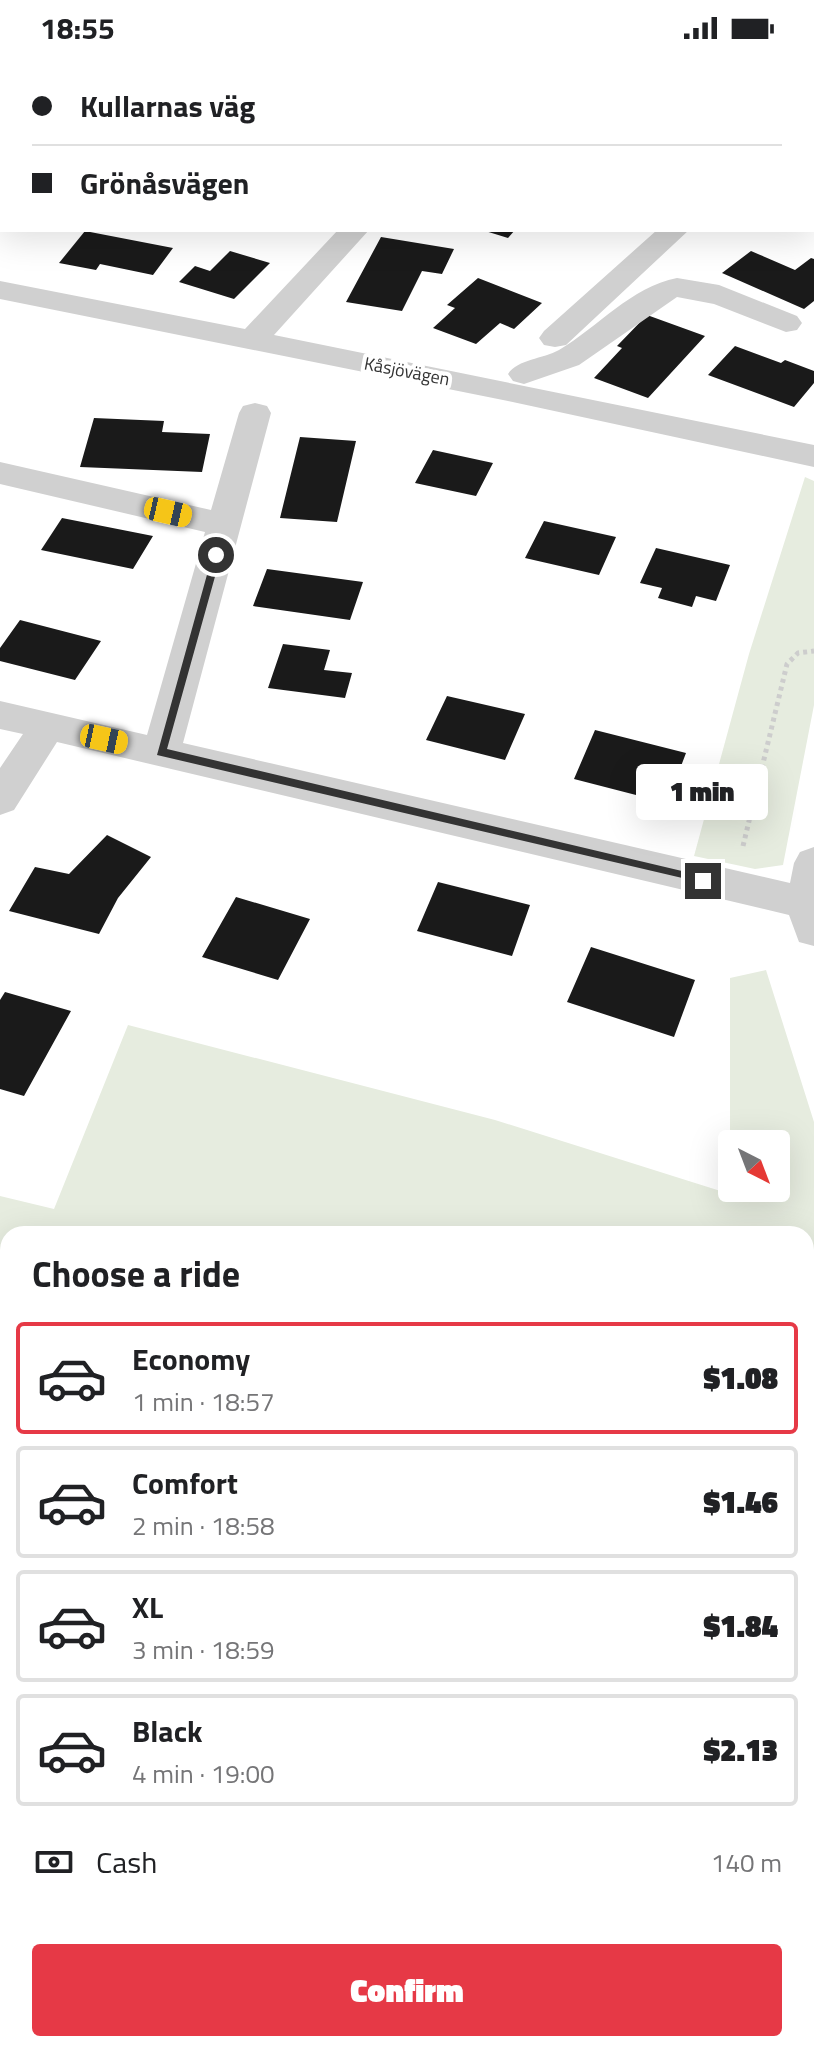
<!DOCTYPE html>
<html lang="en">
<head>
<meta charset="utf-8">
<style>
  body { margin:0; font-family:"Titillium Web",sans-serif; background:#f6f6f6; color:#202124; height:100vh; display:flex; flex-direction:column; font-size:30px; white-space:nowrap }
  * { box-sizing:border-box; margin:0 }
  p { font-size:26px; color:#757577 }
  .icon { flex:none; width:44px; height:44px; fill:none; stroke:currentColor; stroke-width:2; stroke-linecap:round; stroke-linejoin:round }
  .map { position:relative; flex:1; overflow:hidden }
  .panel { position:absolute; left:0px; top:1170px; width:814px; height:826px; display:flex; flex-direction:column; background:#fff; border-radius:24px 24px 0 0; box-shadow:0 8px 32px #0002 }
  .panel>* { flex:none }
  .banner { position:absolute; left:0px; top:0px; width:814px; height:176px; box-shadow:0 8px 32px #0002; display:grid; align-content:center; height:176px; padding:0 32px; background:#fff }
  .needle { width:52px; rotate:138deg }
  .buttons { position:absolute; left:718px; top:1074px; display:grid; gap:16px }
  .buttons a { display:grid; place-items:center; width:72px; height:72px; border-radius:8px; background:#fff; box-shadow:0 8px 32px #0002; font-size:40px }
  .end { position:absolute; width:36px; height:36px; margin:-18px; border:10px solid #333; background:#fff; box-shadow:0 0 0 4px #fff }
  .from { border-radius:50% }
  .bubble { position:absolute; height:56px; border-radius:8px; background:#fff; box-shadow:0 8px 32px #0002; font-size:26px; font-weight:800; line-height:56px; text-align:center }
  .car { position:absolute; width:24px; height:48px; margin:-24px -12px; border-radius:10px; box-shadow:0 0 6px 2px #0007; background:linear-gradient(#f5c518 24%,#345 0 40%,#f5c518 0 76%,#345 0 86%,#f5c518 0) }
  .banner b { display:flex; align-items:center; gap:28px; height:76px; font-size:30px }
  .banner b+b { border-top:2px solid #e0e0e0 }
  .banner i { width:20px; height:20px; background:#202124 }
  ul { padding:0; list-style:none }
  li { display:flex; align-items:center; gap:24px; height:112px; margin:0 16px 12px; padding:0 16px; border:4px solid #e0e0e0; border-radius:8px }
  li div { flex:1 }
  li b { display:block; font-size:30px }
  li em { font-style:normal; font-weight:800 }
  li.selected { border-color:#e63946 }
  li>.icon { width:72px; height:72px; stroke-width:1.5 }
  h2 { padding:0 32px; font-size:36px; line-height:96px }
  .pay { display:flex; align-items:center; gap:20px; height:88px; padding:0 32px; font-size:30px }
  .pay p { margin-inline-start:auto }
  .button { display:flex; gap:16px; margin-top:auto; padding:16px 32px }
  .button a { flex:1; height:92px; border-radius:8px; background:#e63946; color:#fff; font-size:32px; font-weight:800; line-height:92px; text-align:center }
  .status { display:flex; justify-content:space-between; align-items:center; height:56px; padding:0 40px; background:#fff; direction:ltr }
  .status svg { height:22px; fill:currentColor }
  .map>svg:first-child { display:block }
  .green { fill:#e6ecdf; fill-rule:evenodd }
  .building { fill:#1a1a1a }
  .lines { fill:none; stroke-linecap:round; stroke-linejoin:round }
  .path { stroke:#cdcdcd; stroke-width:5; stroke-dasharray:4 4; stroke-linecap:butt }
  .minor { fill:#d0d0d0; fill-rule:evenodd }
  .route { fill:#333 }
  .labels { text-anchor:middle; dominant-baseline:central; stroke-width:8; stroke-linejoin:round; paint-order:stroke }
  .far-street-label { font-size:18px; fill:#333; stroke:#fff }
</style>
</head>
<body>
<div class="status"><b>18:55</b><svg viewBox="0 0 49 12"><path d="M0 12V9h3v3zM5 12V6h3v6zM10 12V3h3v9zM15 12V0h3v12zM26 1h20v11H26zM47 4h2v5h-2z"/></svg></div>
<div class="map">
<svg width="814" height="1995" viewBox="0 0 814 1995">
  <rect width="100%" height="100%" fill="#fff"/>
  <path class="green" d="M805 421 814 425V649L783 809 755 813 694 800 749 598Z
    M766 914 814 1066V1995H0V1140L54 1153 128 969 495 1064 730 1138V922ZM732 1088H776V1132H732ZM8 1178H806V1988H8Z"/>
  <path class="building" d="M482 174H515L508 182Z
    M85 175 173 192 153 219 100 208 96 214 59 207Z
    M381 181 454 193 442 218 422 215 402 255 346 246Z
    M230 195 270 207 234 243 179 226 195 210 210 215Z
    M751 195 795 214 811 202 814 203V245L804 253 722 217Z
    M478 222 542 247 514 273 500 267 476 288 433 272 455 252 447 249Z
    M647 259 705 280 648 342 594 322 622 292 617 290Z
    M735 290 781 307 785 304 814 315V327L794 351 708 319Z
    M94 362 164 365 162 376 210 378 202 416 80 411Z
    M300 381 356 385 337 466 280 462Z
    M433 394 493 407 476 440 415 427Z
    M62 462 153 480 133 513 41 494Z
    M544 465 616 481 599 519 525 502Z
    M656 492 730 509 716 545 696 540 692 551 658 542 662 532 640 527Z
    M267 513 363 526 350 564 253 550Z
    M20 564 101 585 75 624 0 605V592Z
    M283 588 330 594 324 614 352 617 345 642 268 632Z
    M447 640 525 658 505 704 426 684Z
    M595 674 686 697 667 747 574 723Z
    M107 779 151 801 118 842 99 878 9 855 35 811 69 818Z
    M438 826 530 849 512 900 417 875Z
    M236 841 310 863 278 924 202 901Z
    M591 891 695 924 674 981 567 946Z
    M5 936 71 955 24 1040 0 1033V944Z"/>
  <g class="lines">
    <path class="path" d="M743 790 787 608 798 597 814 595"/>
    <path class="minor" d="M11 0H37V2H11Z
      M271 0H298L270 2Z
      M489 0H515V2H489Z
      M812 95H814V111H812Z
      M338 174H369L274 279 814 389V411L508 345 0 243V225L245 273Z
      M657 174H689L566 289 555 291 544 289 539 282 544 275Z
      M677 222 719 229 797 260 802 267 797 274 786 276 714 248 677 241 579 309 524 328 513 325 508 318C518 303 543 303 559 294 598 271 631 231 677 222Z
      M255 347 267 350 271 357 183 687 790 827 794 807 800 796 814 791V890L799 886 789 859 57 686 14 754 0 759V712L23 678 0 673V645L147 679 205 476 0 428V406L211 454 239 357 243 350Z
      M0 1486 8 1488V1542L0 1540Z
      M806 1579H814V1633H806Z"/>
  </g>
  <path class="route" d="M213 497 221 499 167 693 703 820 708 822V828L157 699Z"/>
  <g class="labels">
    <g class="far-street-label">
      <text transform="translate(407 315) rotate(11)">Kåsjövägen</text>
    </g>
  </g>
</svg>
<div class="buttons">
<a><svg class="needle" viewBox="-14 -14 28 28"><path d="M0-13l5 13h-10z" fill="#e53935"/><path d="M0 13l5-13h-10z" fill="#757577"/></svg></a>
</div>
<i class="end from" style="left:216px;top:499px"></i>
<i class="end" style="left:703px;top:825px"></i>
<div class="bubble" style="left:636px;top:708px;width:132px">1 min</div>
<i class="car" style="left:168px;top:456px;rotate:103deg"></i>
<i class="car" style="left:104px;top:683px;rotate:102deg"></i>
<div class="banner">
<b><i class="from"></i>Kullarnas väg</b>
<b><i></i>Grönåsvägen</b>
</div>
<section class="panel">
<h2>Choose a ride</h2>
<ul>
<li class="selected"><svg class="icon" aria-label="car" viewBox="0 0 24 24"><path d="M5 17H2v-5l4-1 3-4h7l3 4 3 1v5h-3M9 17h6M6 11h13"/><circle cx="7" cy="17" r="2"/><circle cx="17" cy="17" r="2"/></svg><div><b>Economy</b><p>1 min · 18:57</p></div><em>$1.08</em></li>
<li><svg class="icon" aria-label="car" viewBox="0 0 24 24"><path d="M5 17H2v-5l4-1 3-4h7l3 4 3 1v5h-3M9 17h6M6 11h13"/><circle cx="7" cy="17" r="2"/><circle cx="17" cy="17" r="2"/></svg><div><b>Comfort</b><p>2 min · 18:58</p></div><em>$1.46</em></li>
<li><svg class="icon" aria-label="car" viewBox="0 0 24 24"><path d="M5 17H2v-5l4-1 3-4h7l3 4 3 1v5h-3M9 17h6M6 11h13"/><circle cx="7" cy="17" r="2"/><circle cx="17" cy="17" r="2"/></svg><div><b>XL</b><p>3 min · 18:59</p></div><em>$1.84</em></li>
<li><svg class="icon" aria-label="car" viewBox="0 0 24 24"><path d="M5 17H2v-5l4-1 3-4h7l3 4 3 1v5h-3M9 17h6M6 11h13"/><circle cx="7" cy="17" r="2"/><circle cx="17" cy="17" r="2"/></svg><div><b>Black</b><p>4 min · 19:00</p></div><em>$2.13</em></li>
</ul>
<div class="pay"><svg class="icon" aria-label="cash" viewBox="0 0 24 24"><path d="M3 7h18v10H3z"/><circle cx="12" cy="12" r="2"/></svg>Cash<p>140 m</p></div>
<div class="button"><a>Confirm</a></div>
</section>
</div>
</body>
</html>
